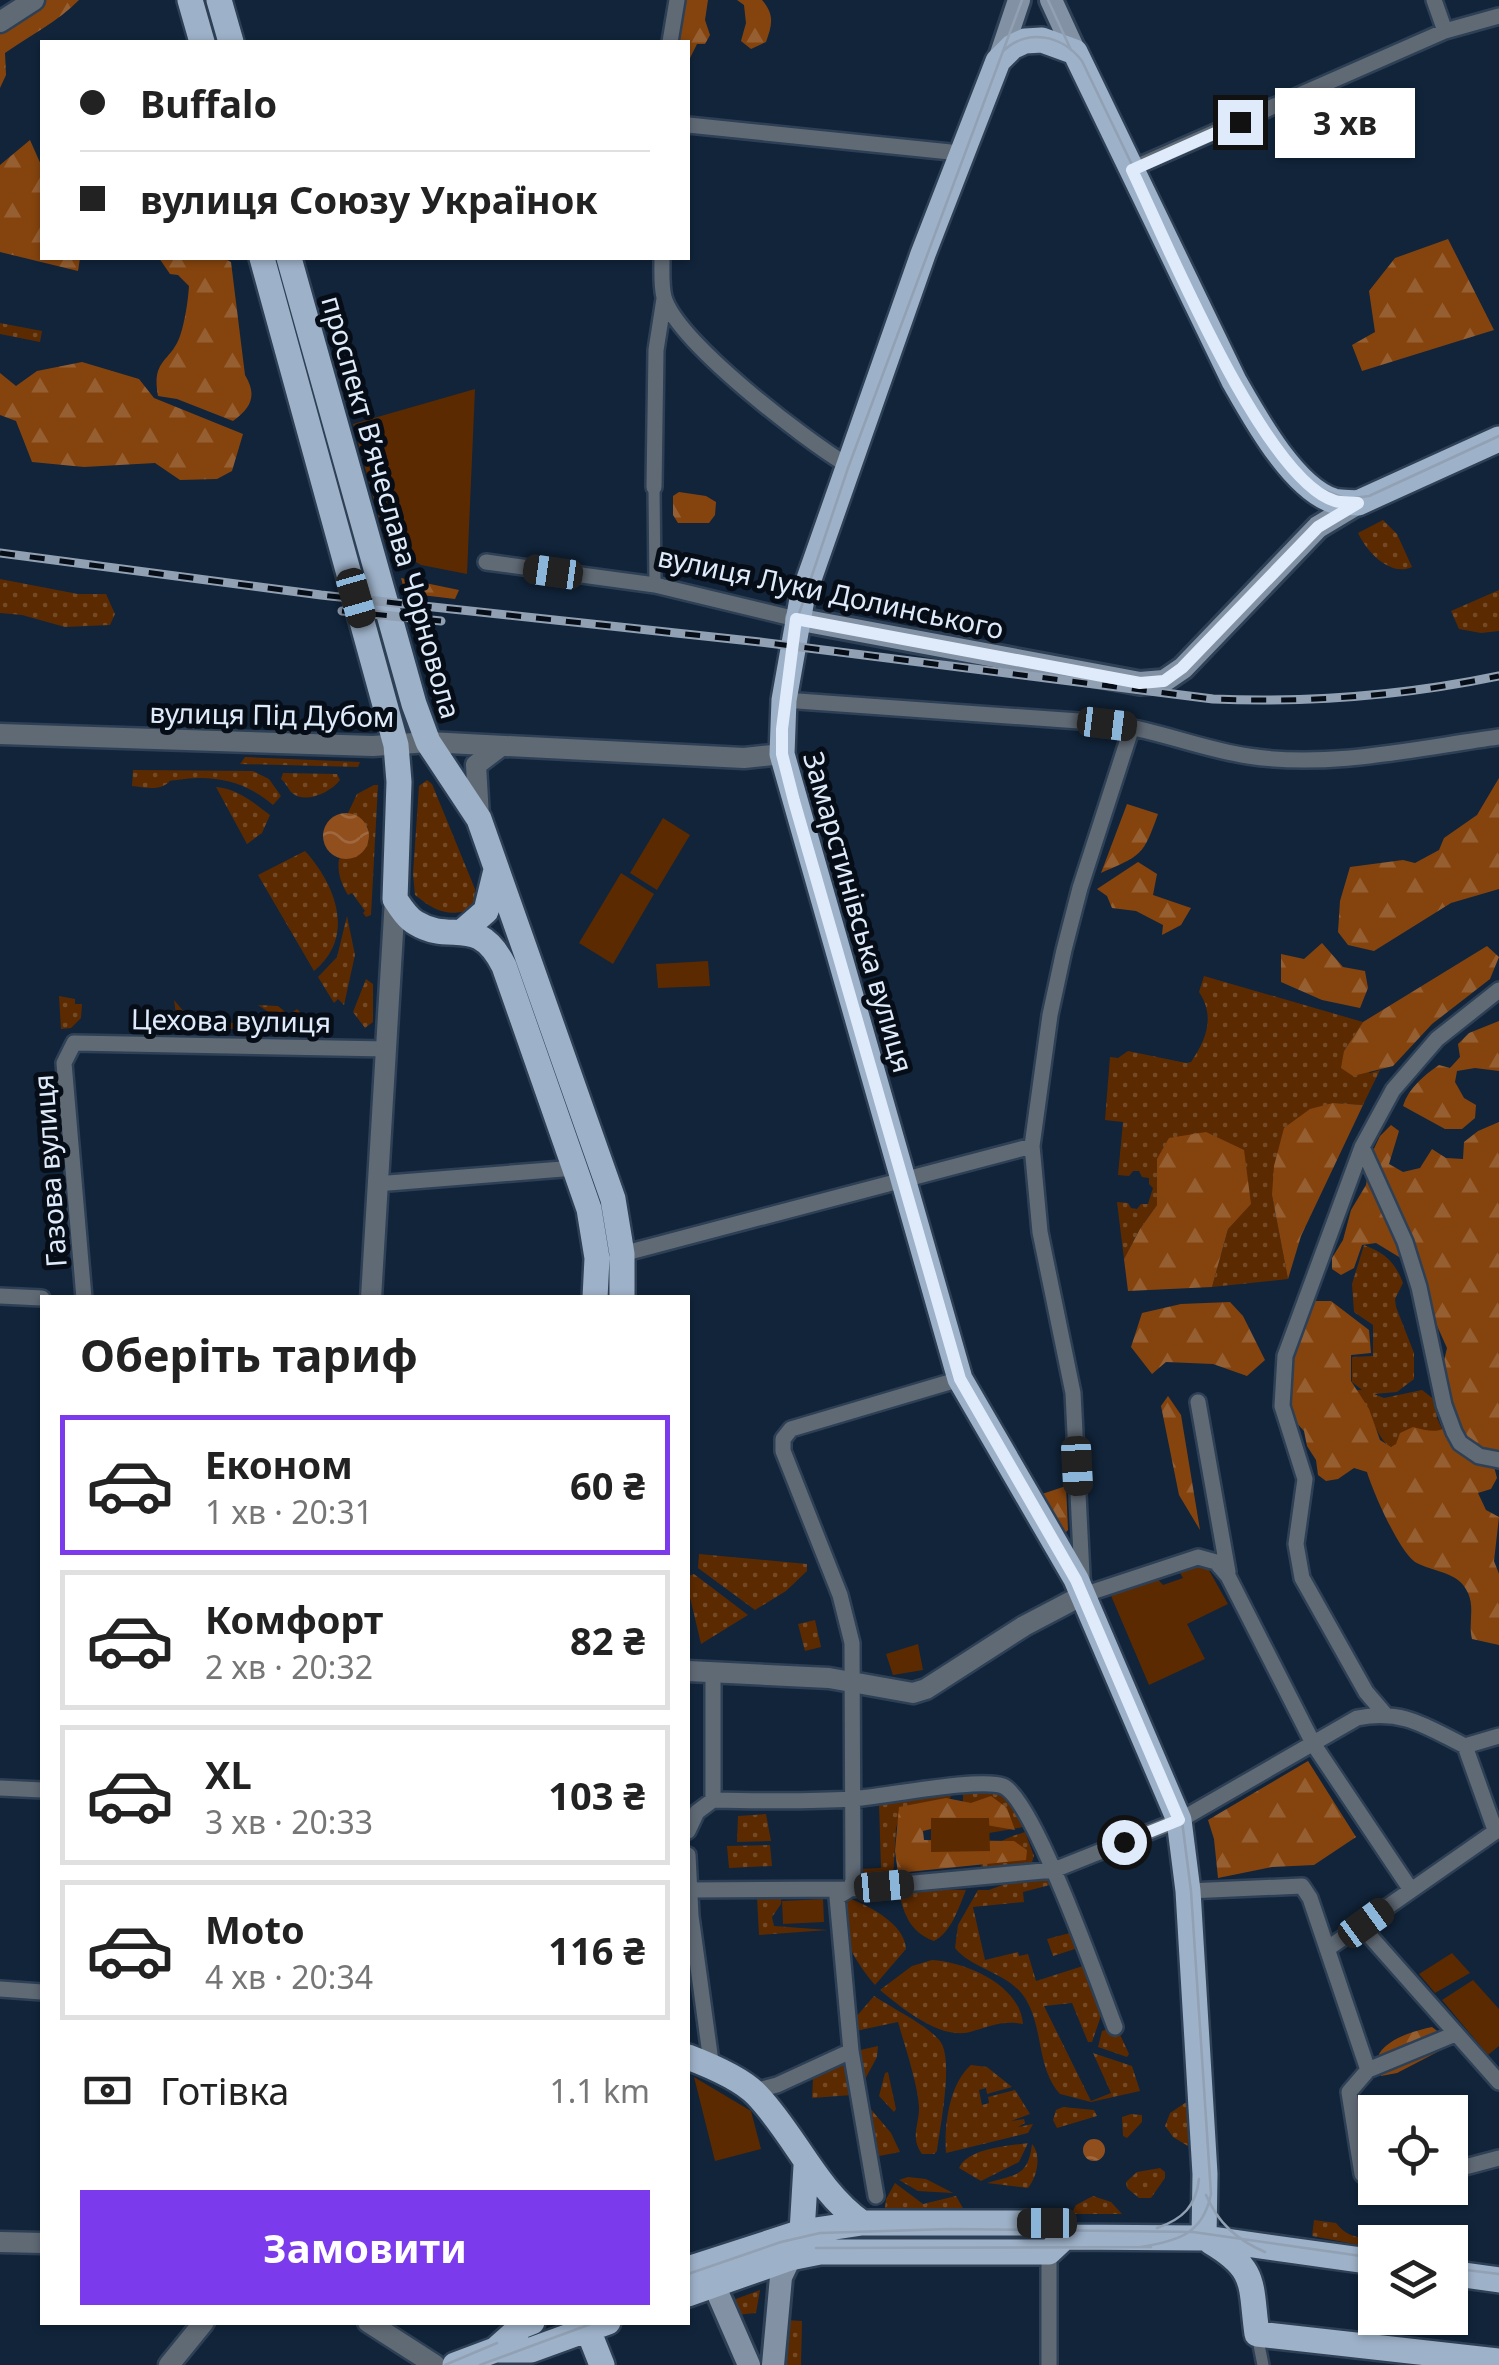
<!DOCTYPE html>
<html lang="uk">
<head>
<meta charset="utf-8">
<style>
  body { margin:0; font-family:"Noto Sans",sans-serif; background:#f6f6f6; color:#222; height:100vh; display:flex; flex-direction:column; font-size:38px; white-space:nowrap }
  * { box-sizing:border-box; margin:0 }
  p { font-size:32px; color:#767676 }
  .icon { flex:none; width:55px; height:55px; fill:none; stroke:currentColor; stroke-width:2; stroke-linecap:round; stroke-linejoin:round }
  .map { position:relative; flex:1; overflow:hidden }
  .side { position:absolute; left:40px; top:1295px; width:650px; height:1030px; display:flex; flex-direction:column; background:#fff; border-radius:0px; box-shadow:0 2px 8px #0004 }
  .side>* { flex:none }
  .top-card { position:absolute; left:40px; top:40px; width:650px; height:220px; border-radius:0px; box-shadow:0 2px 8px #0004; display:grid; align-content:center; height:220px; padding:0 40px; background:#fff }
  .buttons { position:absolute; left:1358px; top:2095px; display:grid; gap:20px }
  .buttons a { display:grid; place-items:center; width:110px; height:110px; border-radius:0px; background:#fff; box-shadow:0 2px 8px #0004; font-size:50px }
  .end { position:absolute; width:45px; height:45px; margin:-22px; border:12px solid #dfebfa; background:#111; box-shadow:0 0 0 5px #111 }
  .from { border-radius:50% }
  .bubble { position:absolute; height:70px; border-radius:0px; background:#fff; box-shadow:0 2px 8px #0004; font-size:32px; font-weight:700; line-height:70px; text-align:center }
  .car { position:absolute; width:30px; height:60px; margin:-30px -15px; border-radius:12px; box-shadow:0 0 8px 2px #0007; background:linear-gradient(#222 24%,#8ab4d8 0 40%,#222 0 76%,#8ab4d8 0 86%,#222 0) }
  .top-card b { display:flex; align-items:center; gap:35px; height:95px; font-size:38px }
  .top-card b+b { border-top:2px solid #e0e0e0 }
  .top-card i { width:25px; height:25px; background:#222 }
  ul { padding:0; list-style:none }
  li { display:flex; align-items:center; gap:30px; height:140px; margin:0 20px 15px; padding:0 20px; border:5px solid #e0e0e0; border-radius:0px }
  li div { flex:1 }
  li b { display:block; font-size:38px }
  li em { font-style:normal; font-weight:700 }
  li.on { border-color:#7c3aed }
  li>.icon { width:90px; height:90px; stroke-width:1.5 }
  h2 { padding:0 40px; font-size:45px; line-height:120px }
  .pay { display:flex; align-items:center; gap:25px; height:110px; padding:0 40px; font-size:38px }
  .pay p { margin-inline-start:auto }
  .primary-button { display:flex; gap:20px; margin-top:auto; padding:20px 40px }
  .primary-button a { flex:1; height:115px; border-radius:0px; background:#7c3aed; color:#fff; font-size:40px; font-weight:700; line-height:115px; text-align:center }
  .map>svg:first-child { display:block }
  .grass { fill:url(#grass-dots) }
  .forest { fill:url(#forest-firs) }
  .park { fill:#5c2a00 }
  .water { fill:url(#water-waves) }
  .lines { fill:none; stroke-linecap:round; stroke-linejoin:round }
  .pedestrian-casing { stroke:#2e4055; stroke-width:16 }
  .minor-casing { stroke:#2e4055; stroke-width:20 }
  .tertiary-casing { stroke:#2e4055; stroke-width:25 }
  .secondary-casing { stroke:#2e4055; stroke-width:28 }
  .primary-casing { stroke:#2e4055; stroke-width:30 }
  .pedestrian { stroke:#606a75; stroke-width:11 }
  .minor { stroke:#606a75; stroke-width:15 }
  .tertiary { stroke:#606a75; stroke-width:20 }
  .secondary { stroke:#8292a4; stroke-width:22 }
  .primary { stroke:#9db1c8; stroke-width:25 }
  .tram { stroke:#91a0b2; stroke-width:2.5 }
  .rail-casing { stroke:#91a0b2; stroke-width:9 }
  .rail { stroke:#060d17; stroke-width:5; stroke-dasharray:15; stroke-linecap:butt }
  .route { stroke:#dfebfa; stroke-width:12 }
  .labels { text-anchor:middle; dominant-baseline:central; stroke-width:10; stroke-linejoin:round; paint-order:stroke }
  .street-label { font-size:28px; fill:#dfebfa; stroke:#060d17 }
</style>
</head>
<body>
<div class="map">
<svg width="1499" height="2365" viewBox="0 0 1499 2365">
  <defs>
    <pattern id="grass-dots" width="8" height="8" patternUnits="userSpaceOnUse" patternTransform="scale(2.5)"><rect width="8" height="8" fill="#5c2a00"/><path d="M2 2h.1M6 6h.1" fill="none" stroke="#734926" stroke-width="1.8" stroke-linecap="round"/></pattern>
    <pattern id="forest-firs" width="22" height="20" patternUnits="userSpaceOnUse" patternTransform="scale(2.5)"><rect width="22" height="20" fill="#85440e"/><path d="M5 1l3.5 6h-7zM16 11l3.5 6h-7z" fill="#965f32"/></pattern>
    <pattern id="water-waves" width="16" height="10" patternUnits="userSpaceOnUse" patternTransform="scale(2.5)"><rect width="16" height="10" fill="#914f1d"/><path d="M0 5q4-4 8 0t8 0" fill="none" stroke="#a0683f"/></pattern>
  </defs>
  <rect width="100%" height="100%" fill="#11243a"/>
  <path class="grass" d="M273 258H279L397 694 391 696Z
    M0 323 42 331 40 342 0 334Z
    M1383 520 1397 534 1412 567C1390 577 1367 552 1358 533Z
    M0 579 78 594H106L115 614 110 625 65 627 22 615 0 613Z
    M1499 590V631L1481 633 1459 629 1451 611Z
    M245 757 360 762 358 767 240 764Z
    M133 770 253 771 269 779 281 796 273 805C246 781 212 774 177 780 164 781 174 781 163 786 154 790 141 787 132 786Z
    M283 773 337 774 340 780C330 793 305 804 292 793 288 789 286 783 281 779Z
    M427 780 432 784 475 889 474 909C448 917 436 912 415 895L413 874 419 786Z
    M374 785H378L371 915 366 917 363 913 365 911 352 893 348 895C341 883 337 872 339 859L369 841 368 827 348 813 357 794Z
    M216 787C238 789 253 802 270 815L262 833 247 844Z
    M305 851C336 885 356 937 314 971L258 875Z
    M347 916 355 955 344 1005 338 999 334 1003 318 977 337 957Z
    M1204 976 1363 1022 1344 1051 1370 1073 1380 1070 1363 1105 1333 1103 1272 1195 1288 1279 1212 1287 1228 1229 1158 1159 1157 1205 1140 1229 1124 1259 1117 1202 1128 1203 1131 1208 1137 1209 1141 1204H1148L1153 1188 1149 1184V1178L1142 1177 1139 1171H1133L1129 1176 1118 1175 1123 1122 1105 1120 1110 1057 1118 1058 1128 1051 1186 1063 1191 1062C1207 1039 1215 1016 1199 992Z
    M366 979 373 984V1022L365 1028 353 1012Z
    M59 996 75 999V1004H82L81 1018 71 1028 61 1029Z
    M174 1000 190 1019 244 1024 232 1029 178 1028Z
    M258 1005 278 1006 289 1015 297 1009 314 1025 313 1028H292Z
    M1364 1245C1385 1253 1395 1262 1403 1283L1395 1299 1396 1307 1414 1353V1379L1397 1392 1374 1394 1384 1398 1422 1390 1435 1400 1437 1418 1443 1431 1390 1447C1376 1437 1368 1407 1356 1390H1362L1352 1382V1357L1373 1356V1325L1354 1312 1352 1284Z
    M699 1554 807 1564V1571L786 1591 755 1610 698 1568Z
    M694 1574 748 1615 701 1644 688 1589V1576Z
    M815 1620 821 1647 805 1651 798 1624Z
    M998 1787 1007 1792 1023 1827 989 1833 963 1819V1791Z
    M952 1793 949 1801 900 1816 896 1828 893 1879 861 1878V1869L881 1868 879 1803Z
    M766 1814 771 1841 737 1842 738 1816Z
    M1025 1832 1034 1856 1032 1862 981 1880C978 1849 999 1840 1025 1832Z
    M770 1845 772 1866 729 1868 727 1846Z
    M1038 1872 1044 1874 1050 1885 1023 1892 1024 1902 973 1907 985 1960 1018 1952 1019 1956 1028 1954 1036 1981 1083 1966 1104 2007 1092 2042H1088L1072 2003 1044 2006 1091 2101 1111 2093 1093 2053 1132 2066 1140 2091 1091 2102 1060 2094C1036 2067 1044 2028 1025 1998 1008 1972 973 1970 955 1948L958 1925 978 1890H989Z
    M898 1888 966 1890C959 1907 951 1933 934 1941 909 1932 903 1912 898 1888Z
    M782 1889 781 1904 772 1917 774 1926 828 1930 759 1935 757 1896Z
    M846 1897C867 1905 905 1923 906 1949L875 1985C856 1963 832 1926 846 1897Z
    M1070 1933 1075 1949 1053 1956 1047 1939Z
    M932 1960C966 1962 1020 1985 1023 2024 1002 2020 991 2026 970 2032 940 2040 902 2008 880 1990L912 1966Z
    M874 1996C892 2008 927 2025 940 2041 954 2059 940 2127 937 2151L934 2154H922C910 2137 919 2126 919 2108 919 2088 904 2043 898 2022L851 2032 856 2017Z
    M1116 2026 1129 2054 1127 2057 1098 2047 1102 2031Z
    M878 2046 877 2057 863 2083 856 2051Z
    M839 2064 846 2068 852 2095 812 2098 813 2079Z
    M971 2065 987 2067 1012 2087 987 2094 986 2088 979 2090 982 2105 989 2103 988 2097 1015 2090 1030 2114 1011 2121 1024 2119 1025 2123 1018 2127 1033 2124 1028 2133 946 2153C944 2126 949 2084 971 2065Z
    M888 2072 896 2109 894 2112 879 2096 885 2073Z
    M1188 2101V2146L1173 2137 1165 2126 1170 2113Z
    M869 2107 891 2133 900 2152 879 2156Z
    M1063 2107 1094 2110 1097 2116 1057 2128 1053 2120 1056 2110Z
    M1131 2114 1142 2115V2122L1127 2138 1123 2136 1122 2117Z
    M1028 2143 1019 2162 981 2181 959 2168C968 2148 1008 2146 1028 2143Z
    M1032 2144C1042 2155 1037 2177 1028 2188L987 2183C1016 2174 1028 2177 1032 2144Z
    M1160 2168 1165 2172V2178L1151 2198H1139L1127 2188 1126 2182 1137 2172Z
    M908 2177 926 2179 953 2193 918 2191 899 2180Z
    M895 2183 923 2204 956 2196 964 2210 957 2215 884 2216 886 2199Z
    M1093 2196 1111 2202 1122 2214H1071L1076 2205Z
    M1314 2220 1336 2223C1360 2254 1391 2224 1421 2242H1375V2248L1312 2236Z
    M760 2290 756 2313 736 2315 728 2302Z
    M785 2320 802 2321 801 2365H779Z"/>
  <path class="forest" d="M44 0H79C59 21 29 36 5 53L6 75 0 88V30Z
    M684 0H708L705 20 710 35 705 44H697L690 58 688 42H676Z
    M737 0H762C775 15 772 25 766 42L751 49 741 41 746 23 744 5Z
    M30 140 42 167V258H80L78 271 0 252V165Z
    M1448 239 1494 330 1362 371 1352 345 1375 332 1369 291 1395 258Z
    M159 258H223L231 262 245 375C257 395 252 407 233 421L177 399 158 396C151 359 171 362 180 336 185 321 188 301 189 286L178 275 170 274Z
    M82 362 139 379 154 398 243 434 232 471 217 479 180 480 155 463 84 467 32 462 16 421 0 415V373L16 386 37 371Z
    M679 492 706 496 716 502 715 515 709 523H678L673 515V496Z
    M401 578 459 590 455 599 405 593Z
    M1499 778V889L1451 903 1374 951 1348 945 1338 932 1340 901 1350 867 1403 860 1415 863 1439 850 1444 838 1477 815Z
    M1127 804 1158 814C1143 856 1142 855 1101 873Z
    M1138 862 1157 874 1153 895 1191 908 1181 925 1162 935 1163 925 1136 911 1112 908 1107 896 1097 889Z
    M1322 943 1343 967 1365 971 1368 988 1360 1008 1322 1000 1281 982V954L1304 959Z
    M1487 946 1499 957 1490 979 1432 1024 1393 1066 1353 1076 1341 1068 1344 1051 1363 1022Z
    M1499 1021V1071L1475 1068 1457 1071 1455 1082 1464 1098 1476 1105 1475 1118 1462 1129H1445L1403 1106C1408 1089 1424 1075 1439 1065L1450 1068 1460 1057 1458 1044 1469 1033Z
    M1333 1103 1363 1105 1301 1236 1288 1279 1272 1195 1274 1166 1284 1128 1310 1109Z
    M1499 1122V1460L1493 1463 1497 1478 1491 1489 1478 1493 1486 1510 1499 1517 1494 1561 1499 1574V1645L1472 1639C1468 1623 1475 1609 1468 1593 1459 1571 1432 1572 1415 1562 1399 1551 1373 1492 1367 1472L1354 1468 1338 1479 1326 1481 1318 1475 1316 1460 1307 1446 1304 1431 1292 1418 1281 1356 1282 1339 1306 1301H1331L1369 1330 1371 1353 1351 1355V1381L1369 1409 1380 1440 1391 1447 1396 1444 1400 1433 1413 1427C1429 1431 1438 1434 1452 1424L1443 1365 1447 1348 1409 1263 1376 1243 1362 1245 1354 1268 1341 1275 1332 1269V1258L1343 1240 1351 1210 1366 1185 1370 1157 1380 1136 1391 1125 1399 1131 1389 1164 1403 1172 1420 1168 1432 1149 1446 1158 1463 1159 1464 1142 1478 1131Z
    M1206 1132 1244 1150 1251 1204 1228 1229 1212 1287 1128 1291 1124 1259 1140 1229 1157 1205V1159L1169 1138Z
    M1230 1302 1243 1316 1265 1360 1247 1376 1213 1364 1166 1362 1152 1374 1131 1347 1142 1313 1181 1304Z
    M1168 1396 1181 1415 1200 1530 1179 1495 1161 1406Z
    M1066 1486 1068 1530 1063 1535 1036 1496Z
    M1308 1761 1356 1837 1314 1865 1272 1867 1218 1878 1214 1839 1208 1820Z
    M991 1796 1007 1808 1015 1830 963 1821 923 1831 924 1840 1014 1841 1027 1850 1026 1860 898 1873 895 1851 899 1807 946 1798 971 1803Z
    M1432 2027 1449 2040V2046L1397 2073 1381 2076 1379 2054C1389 2038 1414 2031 1432 2027Z"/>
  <path class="park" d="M475 389 467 574 421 565 386 544 353 424Z
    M663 818 690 835 657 890 630 873Z
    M621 873 654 894 613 964 579 943Z
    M708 961 710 986 658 988 656 964Z
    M1195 1562 1206 1565 1228 1604 1187 1624 1205 1659 1149 1685 1109 1591 1155 1576 1163 1585 1183 1578 1177 1568Z
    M918 1644 923 1670 893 1675 886 1654Z
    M931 1818H989L990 1851 931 1852Z
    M823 1899 824 1922 783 1924 782 1901Z
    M1452 1953 1470 1973 1435 1993 1419 1974Z
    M1473 1980 1499 2009V2046L1488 2055 1442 2000Z
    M694 2077 751 2111 761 2149 715 2161Z"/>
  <path class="water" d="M323 836a23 23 0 1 1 46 0a23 23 0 1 1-46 0Z
    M1083 2150a11 11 0 1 1 22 0a11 11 0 1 1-22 0Z"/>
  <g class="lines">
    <g class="pedestrian-casing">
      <path id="pedestrian" d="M654 487 655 585
        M1257 2335 1263 2365"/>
    </g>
    <g class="minor-casing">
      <path id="minor" d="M1434 0 1445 31
        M670 42 677 0
        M688 125 960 153
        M1131 169 1445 31 1499 16
        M662 258C662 270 661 285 664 297 677 342 804 439 847 465
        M654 487 656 350 664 299
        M486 562 655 585 796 619
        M784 700 1107 723C1155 729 1200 749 1248 756 1330 769 1418 748 1499 737
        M1132 727 1080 888 1064 950 1050 1015 1032 1146 1040 1232 1073 1393 1083 1595 1198 1557 1216 1562 1228 1576 1314 1745 1411 1890
        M1362 1147 1405 1242 1419 1287 1444 1405 1454 1432 1460 1443 1479 1456 1499 1460
        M376 1184 575 1168
        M622 1254 1032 1146
        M0 1296 42 1298
        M84 1298 64 1063 74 1043 387 1049
        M1198 1402 1228 1572
        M713 1672V1800
        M1384 1713 1366 1692 1302 1578 1296 1544 1305 1479 1282 1406 1285 1356 1362 1147 1393 1090 1437 1039 1499 990
        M1465 1746 1499 1736
        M0 1788 42 1790
        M688 1831 697 1812 713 1800C759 1801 805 1802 851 1799 882 1797 980 1777 1003 1786 1034 1799 1100 1988 1115 2027
        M688 1855 691 1916 712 2069
        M689 1890 850 1889 1054 1870 1182 1819 1357 1718C1403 1709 1425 1726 1465 1746L1495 1830
        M1188 1891 1302 1886 1310 1898 1368 2070
        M1361 1926 1499 2082
        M1327 1949 1499 1829
        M0 1989 42 1992
        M754 2091 777 2085 851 2051
        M1450 2171 1499 2158
        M1375 2185 1362 2174 1349 2092 1368 2070 1455 2034
        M876 2196 851 2051 837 1897 850 1889 853 1881 852 1643 840 1595 783 1451V1439L791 1429 960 1379
        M1049 2252V2365"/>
    </g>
    <g class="tertiary-casing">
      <path id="tertiary" d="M0 22 34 0
        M0 734 373 746 428 742 744 758 782 754
        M479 817 476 765 501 746
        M371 1298 395 899
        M688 1671 829 1678 913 1693 926 1689 1024 1626 1083 1595
        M0 2242 42 2243
        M368 2322 435 2365
        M169 2365 204 2322"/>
    </g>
    <g class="secondary-casing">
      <path id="secondary" d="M1051 0 1075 52
        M1000 57 1019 0
        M796 619 1140 683 1164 681 1183 668 1318 527 1358 503
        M708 2271 749 2365
        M773 2365 781 2277 790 2258"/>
    </g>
    <g class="primary-casing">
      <path id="primary" d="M190 0 202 42
        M219 0 231 42
        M262 258 396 745 399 782 395 899C401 908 407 918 416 923 452 945 477 913 504 966L589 1209 597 1258 595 1298
        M289 258 414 704 428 742 479 819 613 1199 622 1254V1298
        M463 931 486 911 496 870
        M688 2057C709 2065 741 2078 757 2095 796 2136 815 2189 862 2223
        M1204 2238 1205 2174 1188 1891 1179 1820 1076 1579 960 1379 782 754 784 700 802 599 923 254 998 61 1012 47 1025 41 1042 40 1075 52 1234 381C1254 416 1293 488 1334 501 1341 503 1351 502 1358 503L1499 439
        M1211 2242C1258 2270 1250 2284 1257 2334L1499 2361
        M796 2244 802 2232 806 2166
        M688 2269 802 2232 862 2223H1047L1065 2237 1204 2238 1375 2262
        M1450 2273 1499 2280
        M688 2294 790 2258 820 2252H1049L1065 2237
        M585 2322 602 2365
        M495 2350 522 2326 532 2322
        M455 2365 495 2350H531L608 2322"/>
    </g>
    <use href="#pedestrian" class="pedestrian"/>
    <use href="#minor" class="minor"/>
    <use href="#tertiary" class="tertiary"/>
    <use href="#secondary" class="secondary"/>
    <use href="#primary" class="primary"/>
    <path class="tram" d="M1022 0 848 468 799 614 783 726 788 769 796 801 958 1370 1086 1594 1181 1813 1191 1891 1211 2194C1203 2234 1178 2241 1141 2247
      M1048 0 1071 50
      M1003 51C1028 28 1062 35 1082 61L1237 383 1264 428 1288 460 1318 488 1347 499 1369 496 1499 436
      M1206 2195C1218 2223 1237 2240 1265 2252
      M1157 2228C1183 2219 1196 2206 1199 2179
      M816 2248 1151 2247
      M1450 2268 1499 2274
      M688 2274 781 2242 820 2233 950 2229 1193 2232 1375 2258
      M445 2365 497 2343
      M480 2365 596 2322"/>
    <g class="rail-casing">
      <path id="rail" d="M0 553 321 595 760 642 1213 699C1311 703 1403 696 1499 676
        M342 611 441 621"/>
    </g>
    <use href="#rail" class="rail"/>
  </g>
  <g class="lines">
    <path class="route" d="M1124 1842 1179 1820 1076 1580 960 1379 794 801 782 754V729L796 619 1140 683 1164 681 1182 668 1318 527 1358 503C1351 502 1342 503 1335 501 1264 480 1165 239 1132 170L1240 122"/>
  </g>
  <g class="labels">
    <g class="street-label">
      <text transform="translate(392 507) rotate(74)">проспект Вʼячеслава Чорновола</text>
      <text transform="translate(831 592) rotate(12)">вулиця Луки Долинського</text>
      <text transform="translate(272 714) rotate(1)">вулиця Під Дубом</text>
      <text transform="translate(859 912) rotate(74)">Замарстинівська вулиця</text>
      <text transform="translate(231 1020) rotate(1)">Цехова вулиця</text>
      <text transform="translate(49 1171) rotate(-94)">Газова вулиця</text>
    </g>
  </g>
</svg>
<div class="buttons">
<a><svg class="icon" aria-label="locate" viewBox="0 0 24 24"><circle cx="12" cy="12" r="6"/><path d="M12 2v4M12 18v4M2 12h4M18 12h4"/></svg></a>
<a><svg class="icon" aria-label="layers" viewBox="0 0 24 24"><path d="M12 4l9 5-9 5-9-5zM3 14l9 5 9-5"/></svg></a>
</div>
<i class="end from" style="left:1124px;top:1842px"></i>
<i class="end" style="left:1240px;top:122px"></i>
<div class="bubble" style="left:1275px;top:88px;width:140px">3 хв</div>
<i class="car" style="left:553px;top:572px;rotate:278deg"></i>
<i class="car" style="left:356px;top:598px;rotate:164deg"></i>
<i class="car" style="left:1107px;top:724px;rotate:97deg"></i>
<i class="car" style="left:1077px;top:1466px;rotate:177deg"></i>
<i class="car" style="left:884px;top:1886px;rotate:85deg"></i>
<i class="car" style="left:1366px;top:1923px;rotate:54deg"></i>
<i class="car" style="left:1047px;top:2223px;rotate:270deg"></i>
<div class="top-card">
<b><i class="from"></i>Buffalo</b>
<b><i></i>вулиця Союзу Українок</b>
</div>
<section class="side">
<h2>Оберіть тариф</h2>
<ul>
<li class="on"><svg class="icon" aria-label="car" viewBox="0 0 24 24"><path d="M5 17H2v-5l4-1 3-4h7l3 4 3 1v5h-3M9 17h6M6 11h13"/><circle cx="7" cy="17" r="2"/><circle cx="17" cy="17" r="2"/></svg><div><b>Економ</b><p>1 хв · 20:31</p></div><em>60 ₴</em></li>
<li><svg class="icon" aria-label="car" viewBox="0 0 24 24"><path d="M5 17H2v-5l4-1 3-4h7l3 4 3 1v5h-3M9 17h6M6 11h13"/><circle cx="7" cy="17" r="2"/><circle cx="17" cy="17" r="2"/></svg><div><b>Комфорт</b><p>2 хв · 20:32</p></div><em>82 ₴</em></li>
<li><svg class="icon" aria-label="car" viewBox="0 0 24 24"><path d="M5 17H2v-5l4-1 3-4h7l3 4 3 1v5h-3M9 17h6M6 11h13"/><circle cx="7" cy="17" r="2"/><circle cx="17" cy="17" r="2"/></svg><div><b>XL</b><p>3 хв · 20:33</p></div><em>103 ₴</em></li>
<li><svg class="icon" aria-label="car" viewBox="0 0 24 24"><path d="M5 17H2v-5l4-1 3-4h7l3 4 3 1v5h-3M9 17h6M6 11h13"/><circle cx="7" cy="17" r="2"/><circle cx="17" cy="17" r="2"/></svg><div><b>Moto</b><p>4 хв · 20:34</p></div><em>116 ₴</em></li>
</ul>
<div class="pay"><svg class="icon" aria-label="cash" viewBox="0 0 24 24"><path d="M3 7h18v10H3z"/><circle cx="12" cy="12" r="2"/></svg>Готівка<p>1.1 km</p></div>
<div class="primary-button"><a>Замовити</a></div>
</section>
</div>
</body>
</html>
